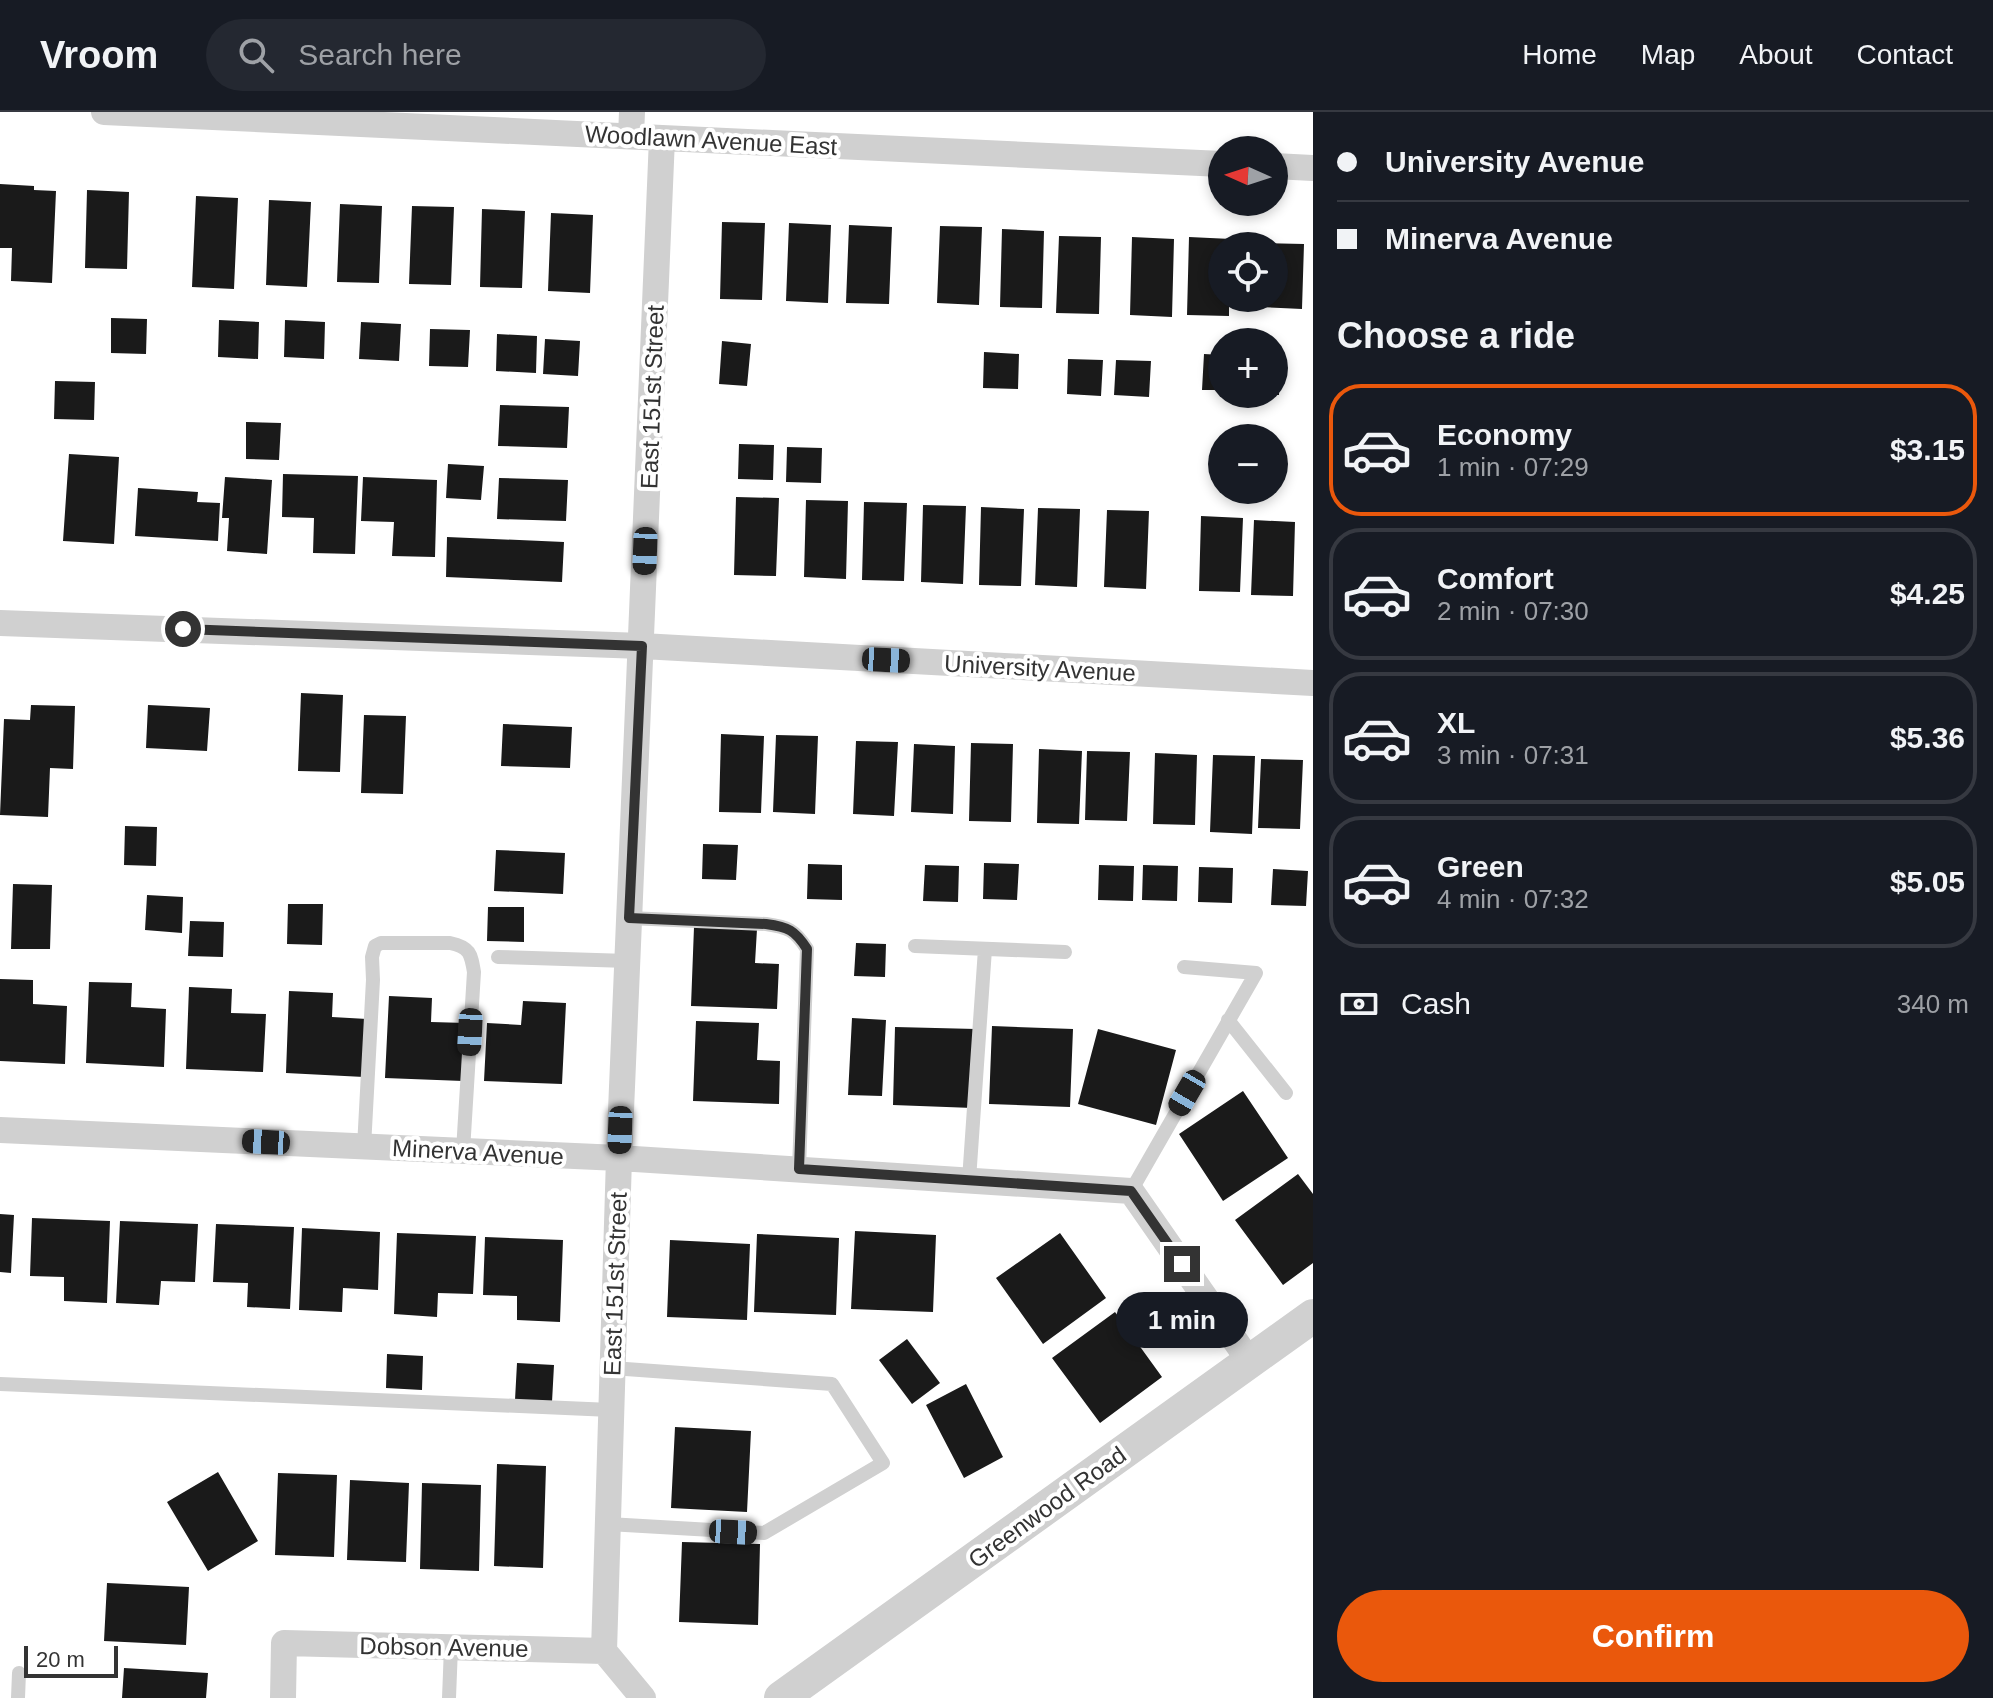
<!DOCTYPE html>
<html lang="en">
<head>
<meta charset="utf-8">
<style>
  body { margin:0; font-family:Helvetica,sans-serif; background:#242831; color:#f1f3f6; height:100vh; display:flex; flex-direction:column; font-size:30px; white-space:nowrap }
  * { box-sizing:border-box; margin:0 }
  p { font-size:26px; color:#9ea1a6 }
  .icon { flex:none; width:44px; height:44px; fill:none; stroke:currentColor; stroke-width:2; stroke-linecap:round; stroke-linejoin:round }
  .map { position:relative; flex:1; overflow:hidden }
  .side { display:flex; flex-direction:column; background:#171b24; width:680px }
  .side>* { flex:none }
  .guide { display:grid; align-content:center; height:176px; padding:0 24px; background:#171b24 }
  .needle { width:52px; rotate:273deg }
  .fabs { position:absolute; left:1208px; top:24px; display:grid; gap:16px }
  .fabs a { display:grid; place-items:center; width:80px; height:80px; border-radius:50%; background:#171b24; box-shadow:0 4px 12px #0003; font-size:40px }
  .scale { position:absolute; left:24px; bottom:20px; width:94px; box-sizing:border-box; padding-left:8px; border:4px solid #333; border-top:0; font-size:22px; line-height:28px; white-space:nowrap; color:#333; -webkit-text-stroke:6px #fff; paint-order:stroke }
  .end { position:absolute; width:36px; height:36px; margin:-18px; border:10px solid #333; background:#fff; box-shadow:0 0 0 4px #fff }
  .from { border-radius:50% }
  .bubble { position:absolute; height:56px; border-radius:28px; background:#171b24; box-shadow:0 4px 12px #0003; font-size:26px; font-weight:800; line-height:56px; text-align:center }
  .car { position:absolute; width:24px; height:48px; margin:-24px -12px; border-radius:10px; box-shadow:0 0 6px 2px #0007; background:linear-gradient(#222 24%,#8ab4d8 0 40%,#222 0 76%,#8ab4d8 0 86%,#222 0) }
  .guide b { display:flex; align-items:center; gap:28px; height:76px; font-size:30px }
  .guide b+b { border-top:2px solid #363941 }
  .guide i { width:20px; height:20px; background:#f1f3f6 }
  ul { padding:0; list-style:none }
  li { display:flex; align-items:center; gap:24px; height:132px; margin:0 16px 12px; padding:0 8px; border:4px solid #363941; border-radius:32px }
  li div { flex:1 }
  li b { display:block; font-size:30px }
  li em { font-style:normal; font-weight:800 }
  li.selected { border-color:#ea580c }
  li>.icon { width:72px; height:72px; stroke-width:1.5 }
  h2 { padding:0 24px; font-size:36px; line-height:96px }
  .pay { display:flex; align-items:center; gap:20px; height:88px; padding:0 24px; font-size:30px }
  .pay p { margin-inline-start:auto }
  .action { display:flex; gap:16px; margin-top:auto; padding:16px 24px }
  .action a { flex:1; height:92px; border-radius:48px; background:#ea580c; color:#fff; font-size:32px; font-weight:800; line-height:92px; text-align:center }
  header { display:flex; align-items:center; gap:48px; box-sizing:border-box; height:112px; padding:0 40px; background:#171b24; border-bottom:2px solid #363941 }
  header strong { font-size:38px }
  nav { display:flex; gap:44px; margin-inline-start:auto; font-size:28px }
  .search { width:560px; height:72px; background:#242831; display:flex; align-items:center; gap:20px; box-sizing:border-box; padding:0 28px; border-radius:44px; color:#9ea1a6; font-size:30px }
  main { display:flex; flex:1; min-height:0 }
  .map>svg:first-child { display:block }
  .building { fill:#1a1a1a }
  .lines { fill:none; stroke-linecap:round; stroke-linejoin:round }
  .service { stroke:#d0d0d0; stroke-width:14 }
  .minor { stroke:#d0d0d0; stroke-width:26 }
  .tertiary { stroke:#d0d0d0; stroke-width:34 }
  .route { stroke:#333; stroke-width:10 }
  .labels { text-anchor:middle; dominant-baseline:central; stroke-width:8; stroke-linejoin:round; paint-order:stroke }
  .street-label { font-size:24px; fill:#333; stroke:#fff }
</style>
</head>
<body>
<header>
<strong>Vroom</strong>
<div class="search"><svg class="icon" aria-label="search" viewBox="0 0 24 24"><circle cx="10" cy="10" r="6"/><path d="M15 15l6 6"/></svg>Search here</div>
<nav><a>Home</a><a>Map</a><a>About</a><a>Contact</a></nav>
</header>
<main>
<div class="map">
<svg width="1313" height="1586" viewBox="0 0 1313 1586">
  <rect width="100%" height="100%" fill="#fff"/>
  <path class="building" d="M0 72 34 74V78L56 79 52 171 11 169 12 136H0Z
    M87 78 129 80 127 157 85 156Z
    M196 84 238 86 234 177 192 175Z
    M269 88 311 90 307 175 266 173Z
    M340 92 382 94 379 171 337 170Z
    M412 94 454 95 451 173 409 172Z
    M482 97 525 99 522 176 480 175Z
    M551 101 593 103 590 181 548 179Z
    M722 110 765 111 762 188 720 187Z
    M789 111 831 113 828 191 786 189Z
    M849 113 892 115 889 192 846 191Z
    M940 114 982 115 979 193 937 191Z
    M1002 117 1044 119 1042 196 1000 195Z
    M1059 124 1101 125 1099 202 1056 201Z
    M1132 125 1174 127 1172 205 1130 203Z
    M1189 125 1231 127V134H1222V186H1229V204L1187 203Z
    M1262 131 1304 132 1302 197 1259 195 1260 186H1274V134H1262Z
    M111 206 147 207 146 242 111 241Z
    M219 208 259 210 258 247 218 245Z
    M285 208 325 210 324 247 284 245Z
    M361 210 401 212 399 249 359 247Z
    M430 217 470 218 468 255 429 254Z
    M497 222 537 224 536 261 496 259Z
    M545 227 580 229 578 264 543 262Z
    M722 229 751 232 747 274 719 272Z
    M984 240 1019 242 1018 277 983 276Z
    M1204 242 1222 243V278H1202Z
    M1068 247 1103 248 1101 284 1067 282Z
    M1116 248 1151 249 1149 285 1114 283Z
    M1274 248H1280L1279 283H1274Z
    M55 269 95 270 94 308 54 307Z
    M500 293 569 295 567 336 498 334Z
    M246 310 281 311 279 348 246 347Z
    M739 332 774 333 773 368 738 367Z
    M787 335 822 336 821 371 786 370Z
    M69 342 119 345 114 432 63 429Z
    M448 352 484 354 481 388 446 386Z
    M283 362 358 364 355 442 313 441 314 406 282 405Z
    M225 365 272 368 267 442 227 439 229 406H222Z
    M363 365 437 368 435 445 392 444 394 410 361 409Z
    M499 366 568 368 566 409 497 407Z
    M138 376 198 380 197 390 220 391 218 429 135 424Z
    M736 385 779 386 776 464 734 463Z
    M806 388 848 389 846 467 804 465Z
    M864 390 907 391 904 469 862 468Z
    M923 393 966 394 963 472 921 470Z
    M981 395 1024 397 1021 474 979 473Z
    M1038 396 1080 397 1077 475 1035 473Z
    M1107 398 1149 399 1146 477 1104 475Z
    M1201 404 1243 406 1240 480 1199 479Z
    M1254 408 1295 410 1293 484 1251 483Z
    M447 425 564 430 562 470 446 465Z
    M301 581 343 583 340 660 298 659Z
    M31 593 75 594 73 657 50 656 48 705 0 703 4 607 30 608Z
    M148 593 210 596 207 639 146 636Z
    M364 603 406 604 403 682 361 681Z
    M503 612 572 615 570 656 501 654Z
    M721 622 764 624 761 701 719 700Z
    M776 623 818 624 815 702 773 700Z
    M856 629 898 630 894 704 853 702Z
    M971 631 1013 632 1011 710 969 709Z
    M914 632 955 634 953 702 911 700Z
    M1039 637 1082 639 1079 712 1037 711Z
    M1087 639 1130 640 1127 709 1085 708Z
    M1155 641 1197 643 1195 713 1153 712Z
    M1213 643 1255 644 1252 722 1210 720Z
    M1261 647 1303 648 1300 717 1258 716Z
    M125 714 157 715 156 754 124 753Z
    M703 732 738 733 736 768 702 767Z
    M496 738 565 741 563 782 494 779Z
    M984 751 1019 752 1017 788 983 787Z
    M808 752 842 753V788L807 787Z
    M925 753 959 754 958 790 923 789Z
    M1099 753 1134 754 1133 789 1098 788Z
    M1143 753 1178 754 1177 789 1142 788Z
    M1199 755 1233 756 1232 791 1198 790Z
    M1273 757 1308 759 1306 794 1271 793Z
    M13 772 52 773 50 837H11Z
    M147 783 183 785 182 821 145 818Z
    M288 792H323L322 833 287 832Z
    M488 795H524V830L487 829Z
    M190 809 224 810 223 845 188 844Z
    M694 815 757 817 755 851 779 852 777 897 691 894Z
    M856 831 886 832 885 865 854 864Z
    M0 867 33 868V892L67 894 65 952 0 949Z
    M89 870 132 871 131 895 166 897 164 955 86 951Z
    M189 875 232 877 231 901 266 902 263 960 186 957Z
    M289 879 333 881 332 905 367 907 364 965 286 961Z
    M389 884 432 886 431 910 466 911 463 969 385 966Z
    M523 889 566 891 562 972 484 969 487 911 521 913Z
    M852 906 886 908 882 984 848 983Z
    M696 909 759 911 757 948 780 949 779 992 693 989Z
    M992 914 1073 917 1070 995 989 992Z
    M895 915 976 917 973 996 893 993Z
    M1098 917 1176 938 1156 1013 1078 992Z
    M1243 979 1288 1046 1223 1089 1179 1022Z
    M1298 1062 1313 1082V1151L1283 1173 1235 1108Z
    M0 1102 14 1103 11 1161 0 1160Z
    M32 1106 110 1109 107 1191 64 1189V1165L30 1164Z
    M120 1109 198 1112 195 1170 161 1169 159 1193 116 1191Z
    M216 1112 294 1115 290 1197 247 1195 248 1171 213 1170Z
    M302 1116 380 1120 378 1178 343 1176 342 1200 299 1198Z
    M855 1119 936 1123 933 1200 851 1197Z
    M397 1121 476 1124 473 1182 438 1181 437 1205 394 1202Z
    M1060 1121 1106 1186 1043 1232 996 1166Z
    M757 1122 839 1126 836 1203 754 1200Z
    M485 1125 563 1128 560 1210 517 1208V1184L483 1183Z
    M670 1128 750 1132 747 1208 667 1205Z
    M1115 1200 1162 1265 1100 1311 1052 1246Z
    M907 1227 940 1271 912 1292 879 1248Z
    M387 1242 423 1244 422 1278 386 1276Z
    M517 1251 554 1253 552 1290 515 1288Z
    M966 1272 1003 1345 964 1366 926 1293Z
    M675 1315 751 1319 747 1400 671 1396Z
    M497 1352 546 1354 543 1456 494 1454Z
    M218 1360 258 1429 208 1459 167 1390Z
    M278 1361 337 1363 334 1445 275 1443Z
    M350 1368 409 1371 406 1450 347 1448Z
    M422 1371 481 1373 479 1459 420 1457Z
    M682 1430 760 1432 758 1513 679 1510Z
    M107 1471 189 1475 186 1533 104 1529Z
    M124 1556 208 1561 206 1586H122Z"/>
  <g class="lines">
    <path class="service" d="M629 806 766 812C788 815 795 818 807 837L799 1057
      M915 834 1065 840
      M498 845 628 849
      M1228 908 1286 981
      M364 1035 373 868 372 845 375 834 381 831H450C470 835 471 842 474 860L463 1039
      M969 1068 985 837
      M1131 1079 1256 861 1184 855
      M0 1272 611 1298
      M608 1412 764 1421 883 1351 832 1272 612 1256
      M18 1586 19 1561
      M449 1586 451 1535"/>
    <path class="minor" d="M104 0 1222 52
      M631 24 632 0
      M1274 54 1313 56
      M0 511 642 534 1313 571
      M0 1018 619 1046 1131 1079 1250 1250
      M283 1586 284 1531 604 1539
      M643 1586 604 1539 619 1046 662 26"/>
    <path class="tertiary" d="M781 1586 1313 1204"/>
  </g>
  <g class="lines">
    <path class="route" d="M183 517 642 534 629 806 766 812C788 815 795 818 807 837L799 1057 1131 1079 1182 1152"/>
  </g>
  <g class="labels">
    <g class="street-label">
      <text transform="translate(711 28) rotate(3)">Woodlawn Avenue East</text>
      <text transform="translate(652 285) rotate(-88)">East 151st Street</text>
      <text transform="translate(1040 556) rotate(3)">University Avenue</text>
      <text transform="translate(478 1040) rotate(3)">Minerva Avenue</text>
      <text transform="translate(615 1172) rotate(-88)">East 151st Street</text>
      <text transform="translate(1047 1395) rotate(-36)">Greenwood Road</text>
      <text transform="translate(444 1535) rotate(1)">Dobson Avenue</text>
    </g>
  </g>
</svg>
<div class="fabs">
<a><svg class="needle" viewBox="-14 -14 28 28"><path d="M0-13l5 13h-10z" fill="#e53935"/><path d="M0 13l5-13h-10z" fill="#9ea1a6"/></svg></a>
<a><svg class="icon" aria-label="locate" viewBox="0 0 24 24"><circle cx="12" cy="12" r="6"/><path d="M12 2v4M12 18v4M2 12h4M18 12h4"/></svg></a>
<a>+</a>
<a>−</a>
</div>
<div class="scale">20 m</div>
<i class="end from" style="left:183px;top:517px"></i>
<i class="end" style="left:1182px;top:1152px"></i>
<div class="bubble" style="left:1116px;top:1180px;width:132px">1 min</div>
<i class="car" style="left:645px;top:439px;rotate:182deg"></i>
<i class="car" style="left:886px;top:548px;rotate:93deg"></i>
<i class="car" style="left:470px;top:920px;rotate:183deg"></i>
<i class="car" style="left:1187px;top:981px;rotate:210deg"></i>
<i class="car" style="left:620px;top:1018px;rotate:182deg"></i>
<i class="car" style="left:266px;top:1030px;rotate:273deg"></i>
<i class="car" style="left:733px;top:1420px;rotate:93deg"></i>
</div>
<section class="side">
<div class="guide">
<b><i class="from"></i>University Avenue</b>
<b><i></i>Minerva Avenue</b>
</div>
<h2>Choose a ride</h2>
<ul>
<li class="selected"><svg class="icon" aria-label="car" viewBox="0 0 24 24"><path d="M5 17H2v-5l4-1 3-4h7l3 4 3 1v5h-3M9 17h6M6 11h13"/><circle cx="7" cy="17" r="2"/><circle cx="17" cy="17" r="2"/></svg><div><b>Economy</b><p>1 min · 07:29</p></div><em>$3.15</em></li>
<li><svg class="icon" aria-label="car" viewBox="0 0 24 24"><path d="M5 17H2v-5l4-1 3-4h7l3 4 3 1v5h-3M9 17h6M6 11h13"/><circle cx="7" cy="17" r="2"/><circle cx="17" cy="17" r="2"/></svg><div><b>Comfort</b><p>2 min · 07:30</p></div><em>$4.25</em></li>
<li><svg class="icon" aria-label="car" viewBox="0 0 24 24"><path d="M5 17H2v-5l4-1 3-4h7l3 4 3 1v5h-3M9 17h6M6 11h13"/><circle cx="7" cy="17" r="2"/><circle cx="17" cy="17" r="2"/></svg><div><b>XL</b><p>3 min · 07:31</p></div><em>$5.36</em></li>
<li><svg class="icon" aria-label="car" viewBox="0 0 24 24"><path d="M5 17H2v-5l4-1 3-4h7l3 4 3 1v5h-3M9 17h6M6 11h13"/><circle cx="7" cy="17" r="2"/><circle cx="17" cy="17" r="2"/></svg><div><b>Green</b><p>4 min · 07:32</p></div><em>$5.05</em></li>
</ul>
<div class="pay"><svg class="icon" aria-label="cash" viewBox="0 0 24 24"><path d="M3 7h18v10H3z"/><circle cx="12" cy="12" r="2"/></svg>Cash<p>340 m</p></div>
<div class="action"><a>Confirm</a></div>
</section>
</main>
</body>
</html>
